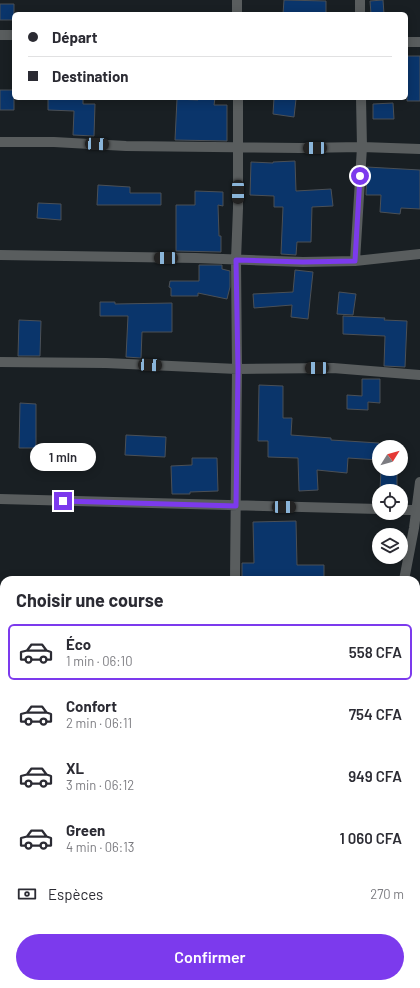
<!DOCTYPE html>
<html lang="fr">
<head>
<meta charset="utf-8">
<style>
  body { margin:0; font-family:Barlow,sans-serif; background:#f7f7f7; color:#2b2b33; height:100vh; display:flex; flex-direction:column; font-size:15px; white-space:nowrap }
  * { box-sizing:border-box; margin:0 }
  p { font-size:13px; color:#7c7c81 }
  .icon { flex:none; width:22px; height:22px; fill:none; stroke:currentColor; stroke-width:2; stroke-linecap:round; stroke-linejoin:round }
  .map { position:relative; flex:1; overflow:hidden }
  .sheet { position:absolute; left:0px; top:576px; width:420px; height:412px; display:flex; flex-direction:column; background:#fff; border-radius:12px 12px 0 0; box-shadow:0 2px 10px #0003 }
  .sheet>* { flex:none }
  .top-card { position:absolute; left:12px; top:12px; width:396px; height:88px; border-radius:6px; box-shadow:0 2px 10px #0003; display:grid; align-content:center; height:88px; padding:0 16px; background:#fff }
  .needle { width:26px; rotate:53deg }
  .fabs { position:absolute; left:372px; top:440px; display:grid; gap:8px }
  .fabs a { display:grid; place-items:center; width:36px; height:36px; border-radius:50%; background:#fff; box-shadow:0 2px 10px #0003; font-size:20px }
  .end { position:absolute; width:18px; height:18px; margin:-9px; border:5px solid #7c3aed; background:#fff; box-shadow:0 0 0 2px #fff }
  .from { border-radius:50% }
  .bubble { position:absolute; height:28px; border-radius:14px; background:#fff; box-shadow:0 2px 10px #0003; font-size:13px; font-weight:600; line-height:28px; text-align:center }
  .car { position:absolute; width:12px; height:24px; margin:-12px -6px; border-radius:5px; box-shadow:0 0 3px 1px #0007; background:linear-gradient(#222 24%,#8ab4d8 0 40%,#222 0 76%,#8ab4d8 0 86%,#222 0) }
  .top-card b { display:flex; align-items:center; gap:14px; height:38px; font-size:15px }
  .top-card b+b { border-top:1px solid #e1e1e2 }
  .top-card i { width:10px; height:10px; background:#2b2b33 }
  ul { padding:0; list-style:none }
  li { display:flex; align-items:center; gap:12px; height:56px; margin:0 8px 6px; padding:0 8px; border:2px solid transparent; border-radius:6px }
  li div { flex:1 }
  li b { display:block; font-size:15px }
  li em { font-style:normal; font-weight:600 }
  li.on { border-color:#7c3aed }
  li>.icon { width:36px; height:36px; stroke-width:1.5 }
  h2 { padding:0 16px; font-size:18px; line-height:48px }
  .pay { display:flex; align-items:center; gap:10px; height:44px; padding:0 16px; font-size:15px }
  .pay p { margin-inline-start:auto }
  .button { display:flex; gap:8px; margin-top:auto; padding:8px 16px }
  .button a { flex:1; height:46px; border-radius:24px; background:#7c3aed; color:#fff; font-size:16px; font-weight:600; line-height:46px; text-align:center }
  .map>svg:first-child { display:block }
  .building { fill:#0a356b; stroke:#4b5056 }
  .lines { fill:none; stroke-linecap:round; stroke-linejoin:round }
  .street { stroke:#595d5e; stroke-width:10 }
  .secondary { stroke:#7a8182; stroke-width:10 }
  .route { stroke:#7c3aed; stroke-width:5 }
</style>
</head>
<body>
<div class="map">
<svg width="420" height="988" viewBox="0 0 420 988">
  <rect width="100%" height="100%" fill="#191f23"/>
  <path class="building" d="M284 0 326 1V14H283Z
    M383 0 384 14H371L370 1Z
    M0 4H14V20H0Z
    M406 56H420V101H407V68H406Z
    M0 90H14V110H0Z
    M48 98H83V104H95L94 136 73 135 74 111 48 110Z
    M198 98H215L214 105H227V141L175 140 177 99 198 100Z
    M274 98 296 99 294 117 273 114Z
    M393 103 394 119H373V104Z
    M295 161 296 191 331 189 333 206 312 207 311 242H297L296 255 281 254 283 207H274V196L250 195 251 162 273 163V162Z
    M367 167 420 170V209L401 208 400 214 380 212 381 195H366Z
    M98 185 130 187V193H161V205H97Z
    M195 191 223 192V206L218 205 219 236H221V252L176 251V205H195Z
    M38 203 61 204V220L37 218Z
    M199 265H222V269L230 271V287L227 299 198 293V296H171V288L169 287 170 281H199Z
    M295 270 313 272 308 319 291 317 292 305 254 308 253 294 293 292Z
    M339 292 356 294 353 315 337 314Z
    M100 302H115V304L172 303V332H142L141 358 126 357 128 316H100Z
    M343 316 385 318 384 320 407 321 405 367 384 366 385 336 343 334Z
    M19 320 41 321 40 356H18Z
    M362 379H380V403L368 402V410L347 409V395L362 396Z
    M259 385 283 386V418H292L291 435 331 438V440L379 443V460L348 458 347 473 317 470 318 490 299 491 298 458 268 457V441H258Z
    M20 403 36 404V448H19Z
    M126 435 166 437 165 457 125 455Z
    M192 458H217L218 491 190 492V494H172L171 466 192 465Z
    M381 469H397V488H392V491H380Z
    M296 521 297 565H324V580H295V577L242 578V563H254L253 522Z"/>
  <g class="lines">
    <path class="street" d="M237 0V14
      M360 14V0
      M0 35H14
      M406 42H420
      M0 142H54L126 146 300 148 362 147 420 149
      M0 255 196 258 303 262 355 261 420 254
      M355 261 362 147 361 98
      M0 362 106 363 237 369 333 368 420 375
      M0 499 379 509
      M401 510H416
      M235 580 237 369 236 260 238 208V98
      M404 580 414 528 420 482
      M0 618H4
      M416 689H420
      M0 729H4
      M0 840H4
      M360 984 383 988
      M186 988 187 984"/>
    <path class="secondary" d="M0 947 4 948
      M313 988 314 984"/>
  </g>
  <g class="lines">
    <path class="route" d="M63 501 236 506 238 370 236 260 303 262 355 261 360 176"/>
  </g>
</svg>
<div class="fabs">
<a><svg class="needle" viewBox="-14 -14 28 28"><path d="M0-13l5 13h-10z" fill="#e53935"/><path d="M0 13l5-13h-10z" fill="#7c7c81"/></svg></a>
<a><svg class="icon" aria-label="locate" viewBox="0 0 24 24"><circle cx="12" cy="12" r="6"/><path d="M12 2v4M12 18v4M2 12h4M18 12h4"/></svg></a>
<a><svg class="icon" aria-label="layers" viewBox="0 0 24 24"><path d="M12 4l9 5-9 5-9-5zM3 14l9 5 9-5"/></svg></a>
</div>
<i class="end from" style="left:360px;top:176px"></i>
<i class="end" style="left:63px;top:501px"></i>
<div class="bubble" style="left:30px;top:443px;width:66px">1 min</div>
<i class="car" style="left:97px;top:144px;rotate:93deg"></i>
<i class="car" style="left:315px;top:148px;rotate:269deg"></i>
<i class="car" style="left:238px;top:192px;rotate:180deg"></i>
<i class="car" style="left:166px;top:258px;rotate:271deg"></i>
<i class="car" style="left:150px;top:365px;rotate:93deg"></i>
<i class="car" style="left:317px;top:368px;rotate:269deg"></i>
<i class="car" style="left:284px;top:507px;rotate:91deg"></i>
<div class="top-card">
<b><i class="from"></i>Départ</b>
<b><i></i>Destination</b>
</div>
<section class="sheet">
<h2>Choisir une course</h2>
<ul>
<li class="on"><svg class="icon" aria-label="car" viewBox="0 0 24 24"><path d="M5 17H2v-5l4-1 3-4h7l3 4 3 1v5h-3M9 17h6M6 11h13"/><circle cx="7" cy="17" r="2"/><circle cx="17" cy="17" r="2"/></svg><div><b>Éco</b><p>1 min · 06:10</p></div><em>558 CFA</em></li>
<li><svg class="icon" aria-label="car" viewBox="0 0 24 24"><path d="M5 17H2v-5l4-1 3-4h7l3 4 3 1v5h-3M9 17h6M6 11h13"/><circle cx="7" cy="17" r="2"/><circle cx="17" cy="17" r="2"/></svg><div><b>Confort</b><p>2 min · 06:11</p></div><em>754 CFA</em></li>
<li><svg class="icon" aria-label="car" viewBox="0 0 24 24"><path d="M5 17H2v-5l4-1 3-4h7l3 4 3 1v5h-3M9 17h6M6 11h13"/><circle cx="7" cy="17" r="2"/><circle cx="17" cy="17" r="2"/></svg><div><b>XL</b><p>3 min · 06:12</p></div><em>949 CFA</em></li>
<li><svg class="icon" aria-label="car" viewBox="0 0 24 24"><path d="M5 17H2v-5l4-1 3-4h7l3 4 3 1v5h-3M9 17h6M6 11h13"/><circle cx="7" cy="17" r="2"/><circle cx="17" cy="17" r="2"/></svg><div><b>Green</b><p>4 min · 06:13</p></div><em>1 060 CFA</em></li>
</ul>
<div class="pay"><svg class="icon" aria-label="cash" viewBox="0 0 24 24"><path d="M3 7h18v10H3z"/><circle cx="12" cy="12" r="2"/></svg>Espèces<p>270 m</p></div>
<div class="button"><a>Confirmer</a></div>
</section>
</div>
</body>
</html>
